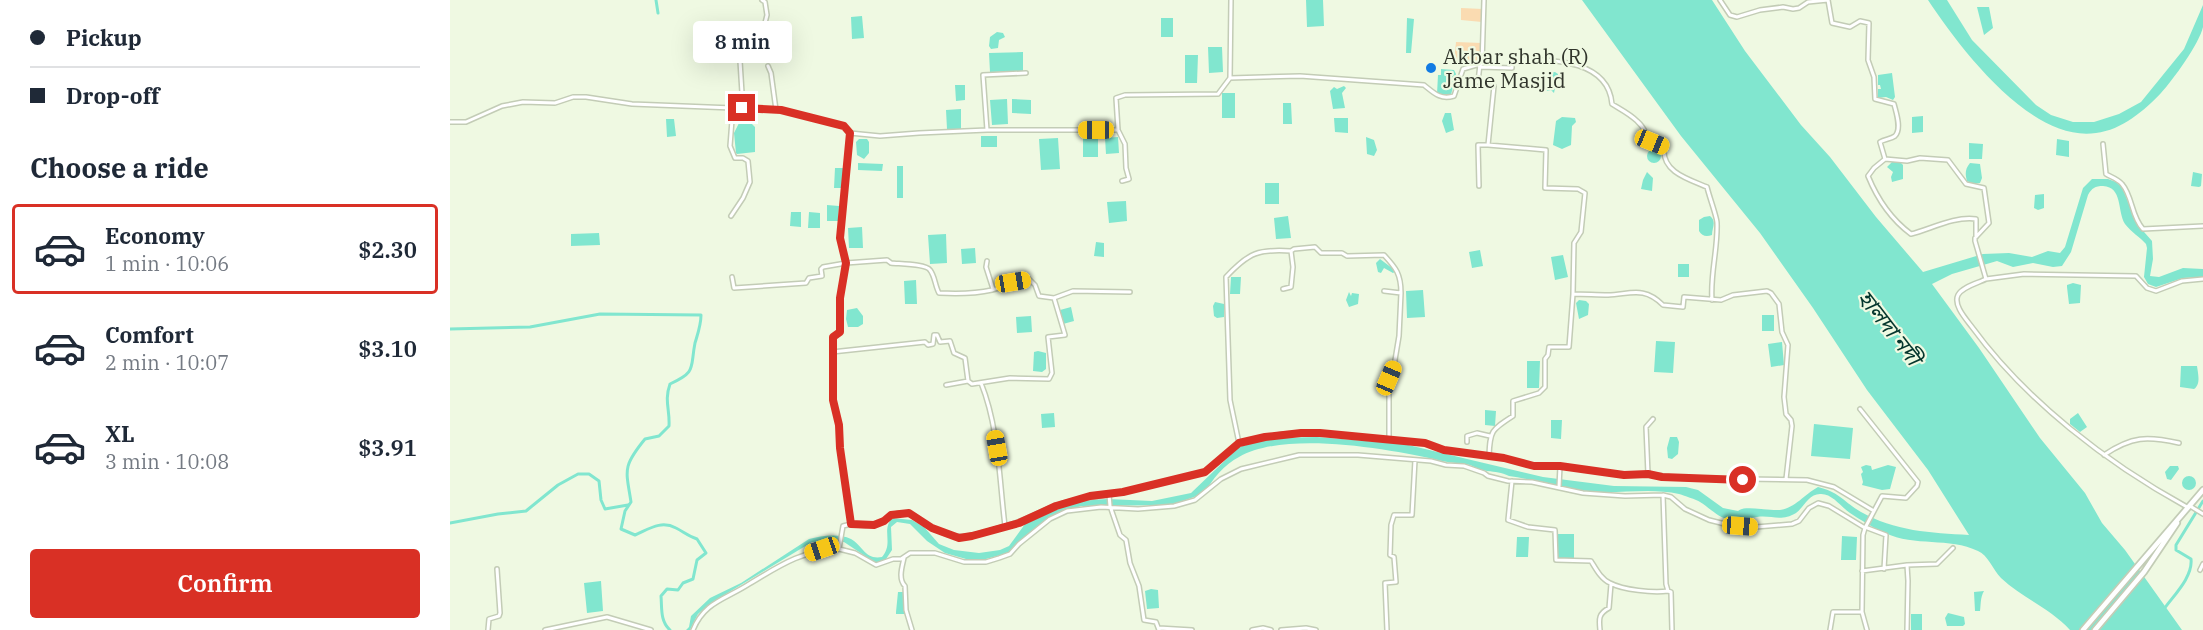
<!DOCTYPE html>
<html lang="en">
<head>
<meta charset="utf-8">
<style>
  body { margin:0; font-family:"IBM Plex Serif","Noto Sans Bengali",serif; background:#f2f2f3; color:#1f2937; height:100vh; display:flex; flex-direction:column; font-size:22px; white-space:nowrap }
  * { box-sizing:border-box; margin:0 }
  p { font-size:20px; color:#747a83 }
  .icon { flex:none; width:33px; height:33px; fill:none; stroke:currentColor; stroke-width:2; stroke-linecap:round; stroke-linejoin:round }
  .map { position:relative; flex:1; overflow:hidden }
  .sheet { display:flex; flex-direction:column; background:#fff; width:450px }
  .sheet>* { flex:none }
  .guide { display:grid; align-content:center; height:132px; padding:0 30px; background:#fff }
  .end { position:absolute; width:27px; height:27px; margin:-14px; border:8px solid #d93025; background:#fff; box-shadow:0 0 0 3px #fff }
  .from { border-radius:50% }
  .bubble { position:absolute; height:42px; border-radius:6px; background:#fff; box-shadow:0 6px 24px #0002; font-size:20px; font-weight:600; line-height:42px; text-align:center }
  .car { position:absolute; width:18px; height:36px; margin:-18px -9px; border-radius:8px; box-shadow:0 0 4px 2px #0007; background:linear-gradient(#f5c518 24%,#345 0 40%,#f5c518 0 76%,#345 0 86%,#f5c518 0) }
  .guide b { display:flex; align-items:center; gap:21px; height:57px; font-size:22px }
  .guide b+b { border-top:2px solid #e0e1e3 }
  .guide i { width:15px; height:15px; background:#1f2937 }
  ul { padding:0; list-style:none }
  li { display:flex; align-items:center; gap:18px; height:90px; margin:0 12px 9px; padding:0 18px; border:3px solid transparent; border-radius:6px }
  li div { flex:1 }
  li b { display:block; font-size:22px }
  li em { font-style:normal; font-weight:600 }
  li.selected { border-color:#d93025 }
  li>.icon { width:54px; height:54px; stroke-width:1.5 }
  h2 { padding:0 30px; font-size:27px; line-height:72px }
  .action { display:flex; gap:12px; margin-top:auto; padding:12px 30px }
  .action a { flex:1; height:69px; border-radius:6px; background:#d93025; color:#fff; font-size:24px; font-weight:600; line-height:69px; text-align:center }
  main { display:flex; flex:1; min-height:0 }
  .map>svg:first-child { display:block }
  .green { fill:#fadbb1 }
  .water { fill:#81e6cf }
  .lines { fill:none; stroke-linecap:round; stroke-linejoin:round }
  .canal { stroke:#81e6cf; stroke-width:3 }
  .minor-casing { stroke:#c3ccb6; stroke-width:6 }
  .primary-casing { stroke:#c3ccb6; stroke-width:8 }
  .minor { stroke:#fff; stroke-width:3 }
  .primary { stroke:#fff; stroke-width:4.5 }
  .route { stroke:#d93025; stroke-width:8 }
  .poi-dot { fill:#127be3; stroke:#eff9e2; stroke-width:2 }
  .labels { text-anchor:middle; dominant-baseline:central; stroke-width:4.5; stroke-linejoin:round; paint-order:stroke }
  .poi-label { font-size:21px; fill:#31352c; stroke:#eff9e2; text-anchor:start }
  .water-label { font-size:22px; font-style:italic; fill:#04362d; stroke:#eff9e2 }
</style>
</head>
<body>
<main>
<section class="sheet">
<div class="guide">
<b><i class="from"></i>Pickup</b>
<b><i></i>Drop-off</b>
</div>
<h2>Choose a ride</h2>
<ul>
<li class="selected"><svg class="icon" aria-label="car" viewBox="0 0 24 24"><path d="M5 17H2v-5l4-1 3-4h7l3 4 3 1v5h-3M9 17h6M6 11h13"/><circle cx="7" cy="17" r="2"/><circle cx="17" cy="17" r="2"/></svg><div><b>Economy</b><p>1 min · 10:06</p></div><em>$2.30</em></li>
<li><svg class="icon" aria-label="car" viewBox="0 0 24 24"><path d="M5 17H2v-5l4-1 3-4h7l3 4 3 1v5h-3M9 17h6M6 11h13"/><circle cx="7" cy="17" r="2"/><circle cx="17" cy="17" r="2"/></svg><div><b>Comfort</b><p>2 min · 10:07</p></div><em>$3.10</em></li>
<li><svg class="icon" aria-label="car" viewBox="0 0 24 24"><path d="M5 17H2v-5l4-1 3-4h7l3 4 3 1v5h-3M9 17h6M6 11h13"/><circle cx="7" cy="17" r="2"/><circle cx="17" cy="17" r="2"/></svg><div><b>XL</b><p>3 min · 10:08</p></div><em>$3.91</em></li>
</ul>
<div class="action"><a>Confirm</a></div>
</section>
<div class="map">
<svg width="1753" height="630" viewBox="0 0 1753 630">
  <rect width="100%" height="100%" fill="#eff9e2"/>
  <path class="green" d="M1011 8 1033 9 1032 22 1011 20Z
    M1006 42 1032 43 1030 63 1004 61Z"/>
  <path class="water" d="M856 0H873L874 26 857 27Z
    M1132 0H1262L1295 51 1351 125 1380 157 1426 217 1473 272 1533 254 1559 253 1582 257 1598 251 1610 253 1615 247 1633 188 1642 179H1658L1666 182 1672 187 1687 224 1702 241 1703 259 1700 276 1709 277 1733 268 1753 269V277L1733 278 1706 287 1698 284 1694 277 1697 248 1696 244C1690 237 1681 232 1675 224 1667 211 1673 187 1653 186 1645 186 1642 188 1638 195L1621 252 1612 266 1603 267 1583 263 1563 267 1547 261 1502 274 1482 284 1529 348 1590 438 1635 493 1652 523 1675 550 1732 630H1620C1600 608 1572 598 1551 578 1543 570 1538 555 1528 551 1499 537 1465 547 1435 533 1423 528 1411 520 1400 513 1391 507 1382 493 1370 494 1359 494 1354 507 1346 513 1331 522 1322 515 1307 517 1297 518 1291 521 1281 520 1268 518 1260 508 1250 502 1247 500 1233 495 1229 494 1203 488 1175 493 1148 492 1121 491 1087 480 1059 476 1051 472 1046 472 1037 471 1031 470 1025 467 1020 465 1011 463 1001 463 992 461 941 449 835 430 789 457 775 464 761 480 755 493L722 505 631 506 604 516 591 525 558 553 536 559H516L495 553 477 541 460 524 447 522 441 527 442 550 436 559 430 562H424L394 542H362L261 603 248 614 240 630H236L239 627 241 616 260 598 291 583 359 539C371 536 388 533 401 539 413 546 415 560 432 557 444 543 431 531 442 518L462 520 474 527 489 544 504 550 529 553 550 550 559 546 575 524 615 506 638 500 658 499 702 501 741 493 789 447 823 438 867 437 954 444 1093 477 1164 486 1236 487 1248 490 1273 508 1288 511C1294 505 1318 511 1330 510 1345 508 1355 494 1368 487 1389 492 1394 502 1411 512 1444 531 1481 533 1519 535L1478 470 1417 390 1363 308 1310 233 1231 136Z
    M1478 0H1497L1522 40 1586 105 1601 115 1623 122H1644L1669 114 1691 102 1734 49 1753 5C1753 12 1753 21 1753 27 1749 44 1723 80 1711 93 1695 110 1672 130 1646 133 1581 143 1510 48 1478 0Z
    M1527 7H1539L1543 28 1534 35Z
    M412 16 414 38 402 39 401 17Z
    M711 18H723V37H711Z
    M957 18 964 19 961 53H956Z
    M547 32 553 33 555 37 549 40 548 48 541 49 539 46 540 37Z
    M758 47H772L773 72 759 73Z
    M573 52V71L540 72 539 53Z
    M735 55H748L747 83H735Z
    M991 69 1004 70 1006 74 1001 95 987 94 988 75H991Z
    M1105 72 1108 74 1104 93 1101 90 1097 91 1096 86 1098 85 1099 73Z
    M1442 73 1445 97 1443 100 1436 97 1428 98V89H1431L1430 85H1428V75Z
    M505 85H515V100L506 101Z
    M894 86 896 88 892 93 895 108 883 109 880 91 884 87 887 89Z
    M772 93H785V118H772Z
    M557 99 558 124 542 125 540 100Z
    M562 99 581 100V114L562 113Z
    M833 103H841L842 124H833Z
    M511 109V129H497L496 110Z
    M995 113H1001L1004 130 996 133 992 121Z
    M1473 116V132L1462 133V117Z
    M1112 117 1125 118 1126 122 1122 126 1121 145 1112 149 1103 145 1106 121Z
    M884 118H898V133L885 132Z
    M216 119H224L226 136 217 137Z
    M298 120 305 127V152L287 154 286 153 284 133 289 123Z
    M531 136H547V147H531Z
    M668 137 669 153 656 154 655 138Z
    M916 137 924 140 927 150 924 156 917 154Z
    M608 138 610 169 591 170 589 139Z
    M633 138H648V157H633Z
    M417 139 419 142V153L414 159 407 155 406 142 409 139Z
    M1607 139 1619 141V157L1606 155Z
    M1519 143 1533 144 1532 159H1519Z
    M1197 156a7 7 0 1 1 14 0a7 7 0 1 1-14 0Z
    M1449 161 1453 165V179L1442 182 1441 177 1443 172 1437 167 1442 162Z
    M408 163 433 164 432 171 408 170Z
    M1520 163 1530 164 1532 178 1530 183 1523 184 1517 181C1515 174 1515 169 1520 163Z
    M447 166H453V198H447Z
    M385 168H393V188H384Z
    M1197 172 1203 178 1202 191 1191 189 1193 180Z
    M1743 172 1752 174 1751 186 1749 187 1741 186Z
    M815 183H829V204H815Z
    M1594 194V208L1588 210 1584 208 1585 195Z
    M676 201 677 221 659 223 657 202Z
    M377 205 389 206 388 221H377Z
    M341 212H351V227L340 226Z
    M359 212 370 213V228H358Z
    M838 216 841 238 826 239 824 218Z
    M1260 216C1267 222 1262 227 1262 235 1256 237 1252 236 1249 231V220L1254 217Z
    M412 227 413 248H399L398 228Z
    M149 233 150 245 121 246V234Z
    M496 234 497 263 480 264 478 235Z
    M646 242 654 243V257L644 256Z
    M525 248 526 263 512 264 511 249Z
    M1030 250 1033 266 1022 268 1019 252Z
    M1113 255 1118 277 1105 280 1101 257Z
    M930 259 946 271 943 273 934 268 931 273 928 272 926 263Z
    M1228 264H1239V277H1228Z
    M781 277H791L790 294H780Z
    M466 280 467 304H455L454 281Z
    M1623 283 1631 285 1630 303 1619 304 1617 287V285Z
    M973 290 975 317 957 318 956 291Z
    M899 292 901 296 902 293 909 294 908 304 899 307 896 300Z
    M1129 300 1136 301 1139 304 1138 315 1129 319 1126 303Z
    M765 302 774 304V317L767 318 764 316 763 306Z
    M621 307 624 321 613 324 610 310Z
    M407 308 413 316V324L408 327H398L396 319 397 310Z
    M1312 315H1324V331H1312Z
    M581 316 582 332 567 333 566 317Z
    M1206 341 1225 342 1223 373 1204 372Z
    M1332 342 1334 365 1321 367 1318 344Z
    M588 351 596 353V369L592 372 583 371 584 352Z
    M1077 361H1090L1089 388H1077Z
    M1731 366H1747C1748 374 1751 384 1744 389L1730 387Z
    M1035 410 1046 411 1045 426 1035 425Z
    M604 413 605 427 592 428 591 414Z
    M1628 413 1637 427 1630 432 1620 424V419Z
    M1101 420H1112L1111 439 1101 438Z
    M1364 424 1403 428 1400 459 1361 456Z
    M1220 437H1227L1229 442 1228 454 1222 459 1218 458 1217 448Z
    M1416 465 1421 466 1422 470 1438 465 1446 467 1440 489 1432 490 1412 485 1413 482 1411 474 1413 472 1411 467Z
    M1720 466H1728L1729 469 1721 480 1717 479 1715 472Z
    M1732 483a7 7 0 1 1 14 0a7 7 0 1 1-14 0Z
    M1108 534H1124V558L1108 559Z
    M1392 536 1407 537 1406 560H1391Z
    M1067 537H1079L1078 557H1066Z
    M151 581 153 611 137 613 134 583Z
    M701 589 708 590 709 608 697 609 695 591Z
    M1534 591C1530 598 1531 605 1530 611H1525L1524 592Z
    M448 592H454L455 614H446V612Z
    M1498 613 1514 617 1515 624 1513 626H1497L1495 618Z
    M1461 614H1472V630H1461Z"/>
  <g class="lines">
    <path class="canal" d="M206 0 208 13
      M0 329 80 327 150 314 251 315C251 325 248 333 245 343 240 368 247 372 220 384 214 401 220 409 219 426L209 436 195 439C172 467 176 470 181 502L175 511 171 529 185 535C199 529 211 520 226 528 234 532 238 536 247 539L256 553 247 560 243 579 233 583 228 590 217 589 211 596C212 608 210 621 220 630
      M0 523 48 514 76 511 108 485 128 474H139L149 481 151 500 155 509 178 505
      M1714 609C1724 595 1743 577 1741 559L1726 550V545L1753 501"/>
    <g class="minor-casing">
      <path id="minor" d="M781 0 780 78 850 76 974 85C984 93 990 100 1004 96L1013 69 1030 64
        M1270 0 1280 15 1287 17 1310 10 1333 7 1343 9 1349 8 1358 2 1378 0
        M1378 0 1382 23 1400 27 1410 21 1419 23 1418 60 1424 77 1425 99 1444 104C1446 112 1452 129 1445 136 1441 139 1435 139 1430 142L1435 159 1457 161 1470 158 1498 160 1516 184 1534 188 1539 223 1525 238V241L1536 279C1528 283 1512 287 1508 295 1503 305 1516 319 1522 327 1576 401 1657 463 1737 507
        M318 66 321 73 326 110
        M1030 67 1062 68V59C1096 60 1158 57 1162 104 1170 109 1180 114 1187 121 1201 133 1190 138 1214 148 1212 172 1238 179 1257 187 1259 196 1267 217 1267 223 1268 249 1260 274 1262 300
        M287 107 292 93 290 61 309 47 317 15 315 2 312 0
        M0 122H16L52 106 73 102 105 103 123 97H136L182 104 331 110 394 126 400 133 430 136 469 133 537 130H668
        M537 130 533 75 576 73
        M1653 144 1656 174C1661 177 1668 179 1672 184 1683 197 1681 216 1693 229L1753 226
        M1038 145 1096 150 1095 188 1128 189 1135 193 1131 232 1124 243 1123 294 1119 347H1099L1098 355 1095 359V387L1089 393 1063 401V416C1041 430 1040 431 1039 456
        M1435 159 1424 168 1418 176C1427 198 1442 220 1461 234 1481 229 1504 216 1526 219V237
        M672 181 679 179 676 168 675 144 668 130 666 98 675 95 768 94 780 78
        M1029 186 1028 145H1038L1044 86 1028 82 1030 64H1032L1034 0
        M281 216 293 198 300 182 298 161 293 158H285L280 146 283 107
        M537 261 536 267 543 289
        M282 277 284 288 356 283 359 278 372 276 371 269 373 267 396 263 390 238 400 133
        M1536 279 1574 274 1686 276 1697 288 1706 291 1732 281 1753 279
        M833 289 841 287 843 267 841 251
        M1123 294C1135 294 1147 295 1158 295 1181 294 1194 286 1213 305L1233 307 1234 297 1271 300 1283 295 1317 291 1321 293 1329 304 1332 332 1338 345 1334 397 1336 414 1341 420 1342 426 1336 479
        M382 352 475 342 478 345 483 344 484 335H487L490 342 500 341 504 353 515 358 518 381 496 385
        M518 381 522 384 560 378 599 379 602 373 598 337 615 335 604 298
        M1410 409 1468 482 1467 486 1456 498 1432 496 1424 511
        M939 440V378L944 366 949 336 951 293
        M1017 442V436L1027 433 1040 436
        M789 443 780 400 776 277C799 252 809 249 841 251L844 249 865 247 871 253H892L897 256 934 255C946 268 951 274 951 293L934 291
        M1654 455C1682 436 1697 436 1729 443
        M1198 474 1196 427 1203 419
        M1062 481 1058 520 1078 527 1105 530 1106 560 1141 561C1146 569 1151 579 1160 583 1173 590 1203 593 1218 591
        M1109 487 1110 466
        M659 495 755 472 789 443 833 434 870 433 975 443 994 450 1054 458 1084 466H1110L1174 475 1198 474 1228 478 1357 480 1384 487 1424 511 1415 528
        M1213 495 1216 584 1218 591 1221 592 1222 630
        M1740 506 1753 514
        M401 524C412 526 424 527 434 521 441 517 444 512 454 513 463 514 471 521 479 526 508 544 525 535 555 526 549 478 549 428 531 383
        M555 526C574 522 589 511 608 505 625 499 641 497 659 495L660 506 670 535 676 540 680 563 689 586 694 620 706 622 709 630
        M1415 527 1436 535 1434 569
        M389 549 405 553 426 565 443 559H451L460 553H485L514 562H536L549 558 560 554 569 544 600 519 617 511 651 507 688 509 724 506 745 500 771 479 791 469 849 455H908L981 461 996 465 1014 466 1034 473 1038 476 1058 481 1082 482 1133 493 1175 496 1213 495 1221 497 1235 509 1259 520 1275 524 1306 527 1342 524 1349 521 1359 508 1368 503 1379 506 1415 528 1413 535 1412 612 1417 630
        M454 558C452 567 448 579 455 586L456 610 462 630
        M1457 565 1487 564 1503 548
        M1750 570 1753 564
        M1412 571 1457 565 1458 581 1457 630
        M709 628 742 630
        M38 630 39 619 49 616 50 613 47 569
        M95 630 157 617 201 630
        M243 630C254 602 276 599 299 584 329 566 352 550 389 549L393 526 401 524 390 448 389 425 383 401V337L390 332V298L396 263 437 260 441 263C449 264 476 264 480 270 485 276 485 286 489 293 507 294 524 294 542 290 554 287 565 281 579 279L585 285 589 296 604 298 623 291 680 292
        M802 630 813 628 821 630
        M831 630 856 628 866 630
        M937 630 935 583 946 582 944 557 940 555 941 525 944 515H962L965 460
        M1150 630C1149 619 1148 614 1159 608L1161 584
        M1380 630 1383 612H1411"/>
    </g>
    <g class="primary-casing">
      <path id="primary" d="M1633 630 1753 490
        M1645 630 1694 572 1727 523"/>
    </g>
    <use href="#minor" class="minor"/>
    <use href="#primary" class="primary"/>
  </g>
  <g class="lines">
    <path class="route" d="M292 108 331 110 394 126 400 133 390 238 396 263 390 298V332L383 337V400L389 425 390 448 401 524 424 525 434 521 441 515 459 513 482 528 509 538 522 536 569 523 606 506 640 496 673 492 755 472 789 443 815 437 851 433H870L975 443 994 450 1054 458 1084 466H1110L1174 475 1198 474 1212 477 1293 480"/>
  </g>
  <circle class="poi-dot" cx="981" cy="68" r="6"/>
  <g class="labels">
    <g class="poi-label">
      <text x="993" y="56">Akbar shah (R)<tspan x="993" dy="24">Jame Masjid</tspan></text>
    </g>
    <g class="water-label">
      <text transform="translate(1440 327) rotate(52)">হালদা নদী</text>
    </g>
  </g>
</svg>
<i class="end from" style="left:1293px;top:480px"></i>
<i class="end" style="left:292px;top:108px"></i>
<div class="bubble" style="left:243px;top:21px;width:99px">8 min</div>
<i class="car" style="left:646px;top:130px;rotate:270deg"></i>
<i class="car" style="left:1202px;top:142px;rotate:112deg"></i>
<i class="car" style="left:563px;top:282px;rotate:81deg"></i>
<i class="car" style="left:939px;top:378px;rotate:23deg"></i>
<i class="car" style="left:547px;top:448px;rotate:350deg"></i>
<i class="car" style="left:1290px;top:526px;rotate:94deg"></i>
<i class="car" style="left:372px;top:549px;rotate:251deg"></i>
</div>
</main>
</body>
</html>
